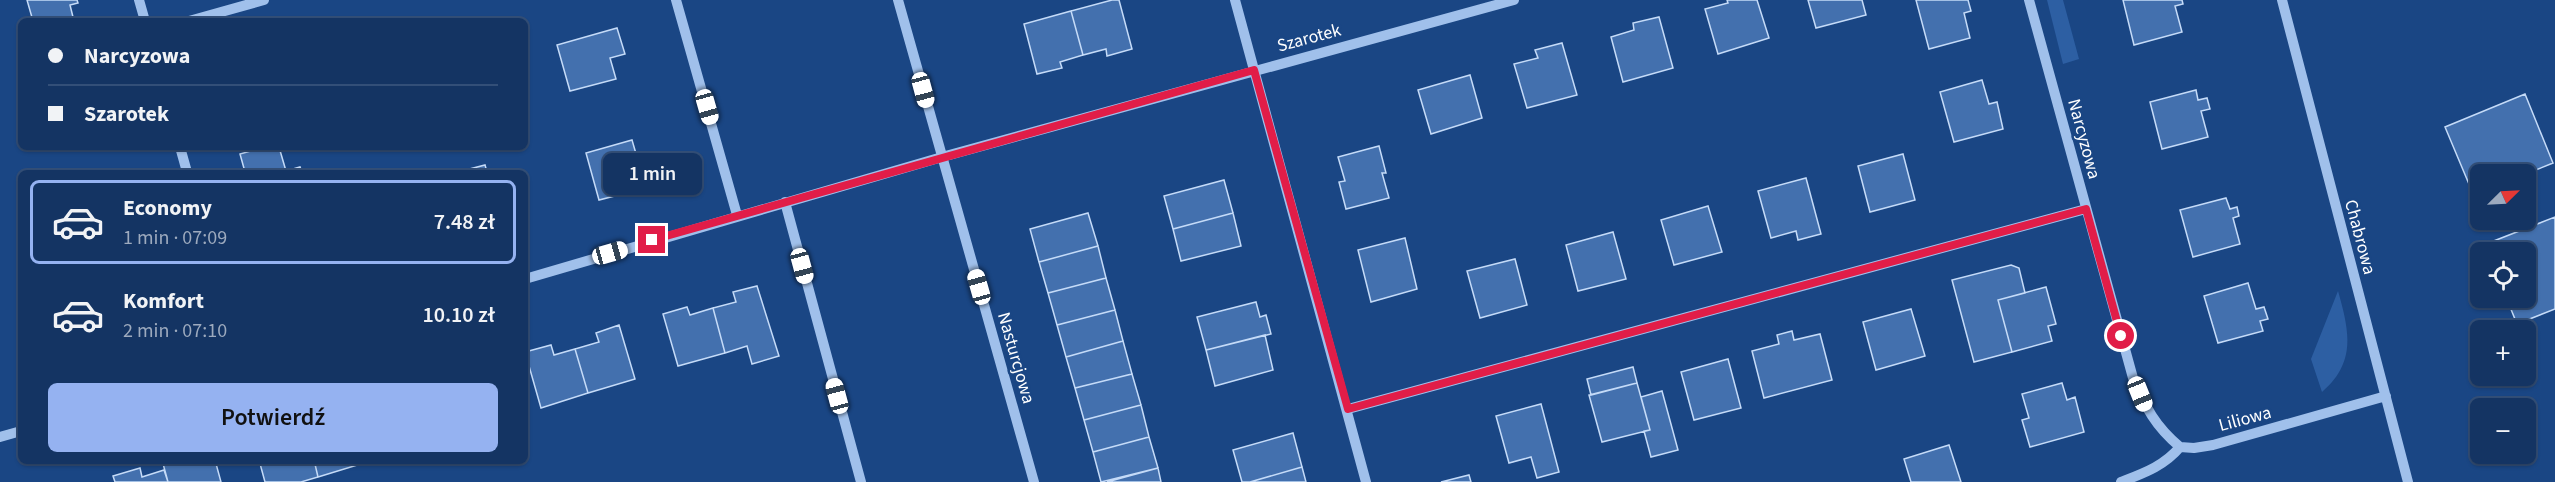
<!DOCTYPE html>
<html lang="pl">
<head>
<meta charset="utf-8">
<style>
  body { margin:0; font-family:"Source Sans 3",sans-serif; background:#213f6c; color:#f1f3f6; height:100vh; display:flex; flex-direction:column; font-size:22px; white-space:nowrap }
  * { box-sizing:border-box; margin:0 }
  p { font-size:20px; color:#9daabe }
  .icon { flex:none; width:33px; height:33px; fill:none; stroke:currentColor; stroke-width:2; stroke-linecap:round; stroke-linejoin:round }
  .map { position:relative; flex:1; overflow:hidden }
  .sheet { position:absolute; left:18px; top:170px; width:510px; height:294px; display:flex; flex-direction:column; background:#143463; border-radius:9px; box-shadow:0 2px 4px #0004,0 0 0 2px #334f78 }
  .sheet>* { flex:none }
  .top-card { position:absolute; left:18px; top:18px; width:510px; height:132px; border-radius:9px; box-shadow:0 2px 4px #0004,0 0 0 2px #334f78; display:grid; align-content:center; height:132px; padding:0 30px; background:#143463 }
  .needle { width:39px; rotate:66deg }
  .buttons { position:absolute; left:2470px; top:164px; display:grid; gap:12px }
  .buttons a { display:grid; place-items:center; width:66px; height:66px; border-radius:9px; background:#143463; box-shadow:0 2px 4px #0004,0 0 0 2px #334f78; font-size:30px }
  .end { position:absolute; width:27px; height:27px; margin:-14px; border:8px solid #e11d48; background:#fff; box-shadow:0 0 0 3px #fff }
  .from { border-radius:50% }
  .bubble { position:absolute; height:42px; border-radius:9px; background:#143463; box-shadow:0 2px 4px #0004,0 0 0 2px #334f78; font-size:20px; font-weight:600; line-height:42px; text-align:center }
  .car { position:absolute; width:18px; height:36px; margin:-18px -9px; border-radius:8px; box-shadow:0 0 4px 2px #0007; background:linear-gradient(#fff 24%,#345 0 40%,#fff 0 76%,#345 0 86%,#fff 0) }
  .top-card b { display:flex; align-items:center; gap:21px; height:57px; font-size:22px }
  .top-card b+b { border-top:2px solid #334f78 }
  .top-card i { width:15px; height:15px; background:#f1f3f6 }
  ul { padding:10px 0 0; list-style:none }
  li { display:flex; align-items:center; gap:18px; height:84px; margin:0 12px 9px; padding:0 18px; border:3px solid transparent; border-radius:9px }
  li div { flex:1 }
  li b { display:block; font-size:22px }
  li em { font-style:normal; font-weight:600 }
  li.on { border-color:#95b2f1 }
  li>.icon { width:54px; height:54px; stroke-width:1.5 }
  .button { display:flex; gap:12px; margin-top:auto; padding:12px 30px }
  .button a { flex:1; height:69px; border-radius:9px; background:#95b2f1; color:#111; font-size:24px; font-weight:600; line-height:69px; text-align:center }
  .map>svg:first-child { display:block }
  .green { fill:#2d5fa3 }
  .building { fill:#4370ae; stroke:#c5dbf8; stroke-width:1.5 }
  .lines { fill:none; stroke-linecap:round; stroke-linejoin:round }
  .minor { stroke:#a0c0eb; stroke-width:10 }
  .route { stroke:#e11d48; stroke-width:8 }
  .labels { text-anchor:middle; dominant-baseline:central; stroke-width:5; stroke-linejoin:round; paint-order:stroke }
  .street-label { font-size:18px; fill:#fff; stroke:#1a4684 }
</style>
</head>
<body>
<div class="map">
<svg width="2555" height="482" viewBox="0 0 2555 482">
  <rect width="100%" height="100%" fill="#1a4684"/>
  <path class="green" d="M2047 0H2063L2079 59 2063 64Z
    M2338 291C2349 330 2357 362 2322 392L2311 359Z"/>
  <path class="building" d="M27 0H77L78 3 70 5 74 21H33Z
    M1112 0H1119L1132 49 1107 56 1106 49 1083 55 1071 11Z
    M1727 0H1757L1769 38 1718 54 1705 9 1728 3Z
    M1808 0H1862L1866 15 1816 28Z
    M1916 0H1968L1971 11 1964 13 1970 38 1929 49Z
    M2123 0H2182L2183 4 2175 6 2182 32 2134 45Z
    M1071 11 1083 55 1060 62 1062 68 1037 74 1024 24Z
    M1659 17 1673 68 1623 82 1611 37 1634 30 1633 23Z
    M617 28 625 54 610 58 616 79 570 91 557 45Z
    M1562 43 1577 95 1527 108 1514 64 1538 58 1535 50Z
    M1470 75 1482 118 1431 134 1418 90Z
    M1982 80 1989 104 1997 102 2003 129 1954 142 1940 92Z
    M2196 90 2198 100 2207 98 2210 109 2201 111 2208 137 2162 149 2150 102Z
    M2525 94 2553 163 2526 174H2481V193L2474 196 2445 127Z
    M632 140 646 188 599 200 586 153Z
    M1379 146 1386 173H1382L1389 198 1346 209 1339 182 1345 181 1338 157Z
    M265 147H279L286 171 300 167 302 172H245L240 154Z
    M1903 154 1915 200 1870 212 1858 166Z
    M485 165 487 172H458Z
    M1806 178 1821 234 1798 240 1796 231 1771 238 1758 191Z
    M1224 180 1233 213 1173 229 1164 196Z
    M2226 198 2230 209 2237 207 2239 216 2233 218 2240 244 2193 257 2180 210Z
    M1708 206 1722 252 1674 265 1661 220Z
    M1088 213 1098 246 1039 262 1030 229Z
    M1233 213 1241 246 1181 261 1173 229Z
    M2555 217V309L2517 324 2506 297H2526V252H2489L2486 244Z
    M1613 232 1626 279 1578 291 1566 245Z
    M1405 238 1417 289 1371 302 1358 250Z
    M1098 246 1106 278 1048 293 1039 262Z
    M1515 259 1527 305 1480 318 1467 271Z
    M2011 265 2019 268 2025 293 1998 300 2012 352 1974 362 1952 280Z
    M1106 278 1115 310 1057 325 1048 293Z
    M2248 283 2256 309 2264 307 2268 319 2260 321 2263 331 2218 343 2204 296Z
    M757 286 779 356 752 364 747 346 725 353 713 308 736 302 733 292Z
    M2046 287 2056 324 2048 326 2052 341 2012 352 1998 300Z
    M1256 302 1260 317 1266 315 1271 334 1206 350 1197 317Z
    M687 307 690 315 713 308 725 353 678 366 663 314Z
    M1911 309 1925 356 1876 370 1863 322Z
    M1115 310 1123 341 1066 357 1057 325Z
    M619 325 635 379 588 393 575 349 599 342 596 333Z
    M1792 331 1794 340 1820 334 1832 380 1764 398 1752 351 1779 344 1777 335Z
    M1265 335 1273 370 1215 386 1206 350Z
    M1123 341 1132 374 1075 388 1066 357Z
    M551 345 554 355 575 349 588 393 541 408 525 352Z
    M1728 359 1741 408 1694 420 1681 372Z
    M1633 367 1637 383 1591 395 1587 379Z
    M1132 374 1141 405 1084 420 1075 388Z
    M1637 383 1650 430 1602 442 1589 395Z
    M2062 383 2067 400 2075 397 2084 432 2030 447 2022 420 2029 418 2022 394Z
    M1662 391 1678 450 1651 457 1644 431 1650 430 1641 397Z
    M1541 404 1559 472 1537 478 1531 457 1509 463 1496 416Z
    M1141 405 1149 437 1093 452 1084 420Z
    M1293 433 1302 467 1250 482H1242L1233 450Z
    M1149 437 1158 468 1101 482 1093 452Z
    M1949 445 1961 482H1911L1904 459Z
    M162 460H215L221 482H168Z
    M259 460H314L318 477 301 482H265Z
    M314 460H364V463L318 477Z
    M1302 467 1306 482H1250Z
    M140 468 142 477 164 470 168 482H115L113 476Z
    M1158 468 1161 482H1107Z
    M1469 475 1471 482H1441Z"/>
  <g class="lines">
    <path class="minor" d="M139 0 145 21
      M676 0 737 215
      M898 0 1034 482
      M1235 0 1366 482
      M2029 0 2133 378C2146 408 2155 426 2180 447
      M2282 0 2408 482
      M189 21 264 0
      M180 147 187 172
      M785 202 861 482
      M525 279 942 157 1514 0
      M1348 409 2086 209
      M0 437 21 431
      M2121 482C2144 473 2164 466 2180 447L2194 448 2213 445 2386 396"/>
  </g>
  <g class="lines">
    <path class="route" d="M652 240 1254 70 1348 409 2086 209 2121 336"/>
  </g>
  <g class="labels">
    <g class="street-label">
      <text transform="translate(1309 38) rotate(-15)">Szarotek</text>
      <text transform="translate(2084 139) rotate(75)">Narcyzowa</text>
      <text transform="translate(2360 237) rotate(75)">Chabrowa</text>
      <text transform="translate(1016 358) rotate(74)">Nasturcjowa</text>
      <text transform="translate(2245 419) rotate(-15)">Liliowa</text>
    </g>
  </g>
</svg>
<div class="buttons">
<a><svg class="needle" viewBox="-14 -14 28 28"><path d="M0-13l5 13h-10z" fill="#e53935"/><path d="M0 13l5-13h-10z" fill="#9daabe"/></svg></a>
<a><svg class="icon" aria-label="locate" viewBox="0 0 24 24"><circle cx="12" cy="12" r="6"/><path d="M12 2v4M12 18v4M2 12h4M18 12h4"/></svg></a>
<a>+</a>
<a>−</a>
</div>
<i class="end from" style="left:2121px;top:336px"></i>
<i class="end" style="left:652px;top:240px"></i>
<div class="bubble" style="left:603px;top:153px;width:99px">1 min</div>
<i class="car" style="left:923px;top:90px;rotate:165deg"></i>
<i class="car" style="left:707px;top:107px;rotate:164deg"></i>
<i class="car" style="left:610px;top:253px;rotate:74deg"></i>
<i class="car" style="left:802px;top:266px;rotate:165deg"></i>
<i class="car" style="left:979px;top:287px;rotate:344deg"></i>
<i class="car" style="left:2140px;top:394px;rotate:158deg"></i>
<i class="car" style="left:837px;top:396px;rotate:345deg"></i>
<div class="top-card">
<b><i class="from"></i>Narcyzowa</b>
<b><i></i>Szarotek</b>
</div>
<section class="sheet">
<ul>
<li class="on"><svg class="icon" aria-label="car" viewBox="0 0 24 24"><path d="M5 17H2v-5l4-1 3-4h7l3 4 3 1v5h-3M9 17h6M6 11h13"/><circle cx="7" cy="17" r="2"/><circle cx="17" cy="17" r="2"/></svg><div><b>Economy</b><p>1 min · 07:09</p></div><em>7.48 zł</em></li>
<li><svg class="icon" aria-label="car" viewBox="0 0 24 24"><path d="M5 17H2v-5l4-1 3-4h7l3 4 3 1v5h-3M9 17h6M6 11h13"/><circle cx="7" cy="17" r="2"/><circle cx="17" cy="17" r="2"/></svg><div><b>Komfort</b><p>2 min · 07:10</p></div><em>10.10 zł</em></li>
</ul>
<div class="button"><a>Potwierdź</a></div>
</section>
</div>
</body>
</html>
